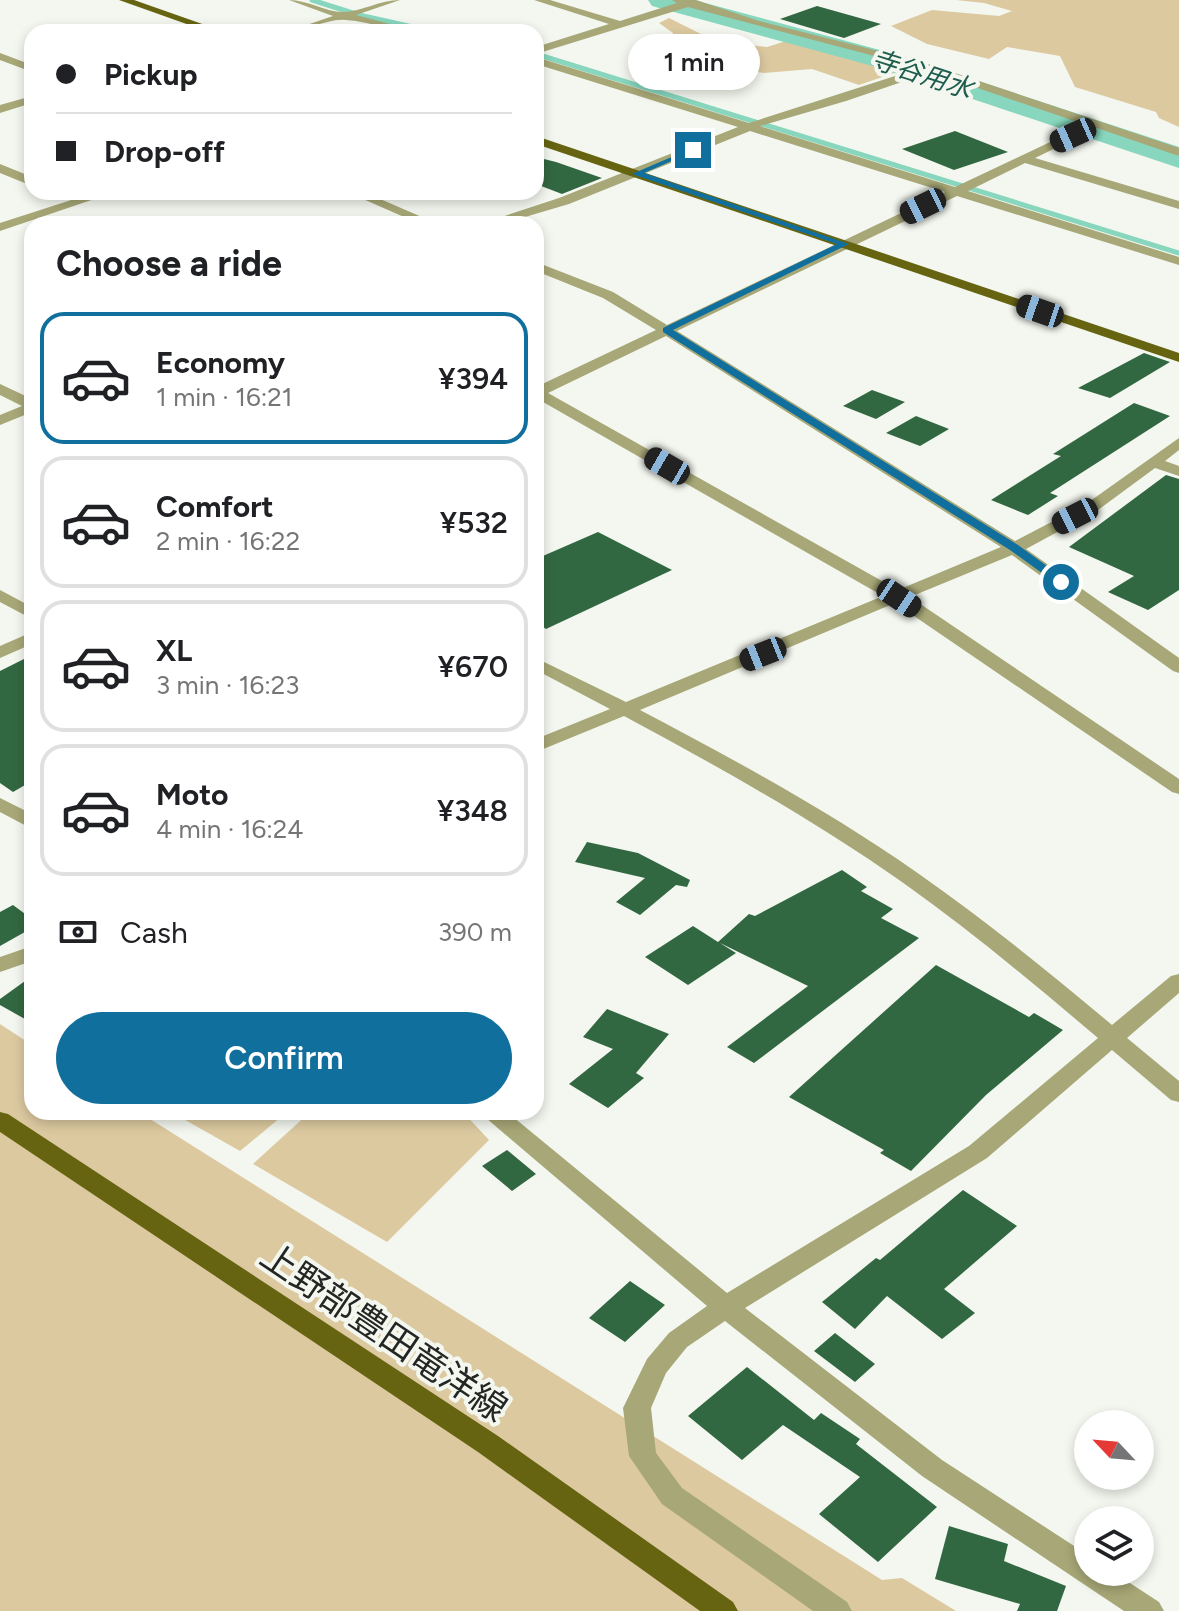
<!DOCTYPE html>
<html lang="en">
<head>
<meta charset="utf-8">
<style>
  body { margin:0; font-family:Figtree,"Noto Sans JP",sans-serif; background:#f2f2f2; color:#202124; height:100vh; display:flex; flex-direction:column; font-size:30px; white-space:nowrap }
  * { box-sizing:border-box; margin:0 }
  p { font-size:26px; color:#757577 }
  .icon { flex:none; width:44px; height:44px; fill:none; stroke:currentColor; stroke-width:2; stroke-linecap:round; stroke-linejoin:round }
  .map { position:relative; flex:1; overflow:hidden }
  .sheet { position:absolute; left:24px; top:216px; width:520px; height:904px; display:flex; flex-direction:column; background:#fff; border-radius:24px; box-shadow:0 4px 12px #0003 }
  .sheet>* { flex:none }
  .guide { position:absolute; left:24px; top:24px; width:520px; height:176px; border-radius:24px; box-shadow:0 4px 12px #0003; display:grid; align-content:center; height:176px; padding:0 32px; background:#fff }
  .needle { width:52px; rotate:296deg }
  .buttons { position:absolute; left:1074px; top:1410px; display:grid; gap:16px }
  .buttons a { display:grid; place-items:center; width:80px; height:80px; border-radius:50%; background:#fff; box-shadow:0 4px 12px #0003; font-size:40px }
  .end { position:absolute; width:36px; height:36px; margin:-18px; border:10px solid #116f9d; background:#fff; box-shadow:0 0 0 4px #fff }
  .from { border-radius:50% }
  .bubble { position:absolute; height:56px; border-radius:28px; background:#fff; box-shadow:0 4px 12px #0003; font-size:26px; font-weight:600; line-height:56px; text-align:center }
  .car { position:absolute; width:24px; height:48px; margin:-24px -12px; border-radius:10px; box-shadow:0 0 6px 2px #0007; background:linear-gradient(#222 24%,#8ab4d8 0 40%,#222 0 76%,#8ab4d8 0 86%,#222 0) }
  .guide b { display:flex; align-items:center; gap:28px; height:76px; font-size:30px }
  .guide b+b { border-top:2px solid #e0e0e0 }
  .guide i { width:20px; height:20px; background:#202124 }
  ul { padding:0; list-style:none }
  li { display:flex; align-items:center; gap:24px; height:132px; margin:0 16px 12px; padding:0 16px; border:4px solid #e0e0e0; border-radius:24px }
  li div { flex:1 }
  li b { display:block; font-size:30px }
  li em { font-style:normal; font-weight:600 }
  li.selected { border-color:#116f9d }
  li>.icon { width:72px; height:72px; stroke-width:1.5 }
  h2 { padding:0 32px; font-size:36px; line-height:96px }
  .pay { display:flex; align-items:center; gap:20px; height:88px; padding:0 32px; font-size:30px }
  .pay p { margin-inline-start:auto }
  .action { display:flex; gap:16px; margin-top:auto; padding:16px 32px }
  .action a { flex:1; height:92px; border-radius:48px; background:#116f9d; color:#fff; font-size:32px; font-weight:600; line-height:92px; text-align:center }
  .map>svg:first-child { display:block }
  .green { fill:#dcc9a0 }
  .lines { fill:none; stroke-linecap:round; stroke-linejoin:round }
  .stream { stroke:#87d6bd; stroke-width:5 }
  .river { fill:#87d6bd; fill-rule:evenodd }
  .building { fill:#326841 }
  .minor { fill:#a7a777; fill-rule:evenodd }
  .major { fill:#666411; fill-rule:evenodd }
  .route { fill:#116f9d }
  .labels { text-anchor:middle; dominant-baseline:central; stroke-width:8; stroke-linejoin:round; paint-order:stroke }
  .far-water-label { font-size:26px; font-style:italic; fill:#1e5d4d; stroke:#f3f7ef }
  .near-street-label { font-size:36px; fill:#242623; stroke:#f3f7ef }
</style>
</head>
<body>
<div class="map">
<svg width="1179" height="1611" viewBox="0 0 1179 1611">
  <rect width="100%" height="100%" fill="#f3f7ef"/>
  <path class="green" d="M956 0H1179V127L1159 118 1156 112 1075 87 1060 56 1007 47 989 59 927 44 891 26 932 10 999 16 1012 11 984 3Z
    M669 18 715 41 767 47 786 41 897 72 859 85 812 69 764 73 683 61 674 50 673 33 659 23Z
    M0 1024 32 1045V1112H139L882 1580 902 1578 956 1611H0Z
    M171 1112H287L240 1151Z
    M310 1112H463L489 1140 387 1242 253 1164Z"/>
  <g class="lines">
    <path class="stream" d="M312 0 359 15 435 32
      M536 54 1179 253"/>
    <path class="river" d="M648 0H694L902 56 1179 147V168L880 68 652 6Z"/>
  </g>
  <path class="building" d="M817 6 881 24 844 38 780 19Z
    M955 131 1008 152 954 170 902 149Z
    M536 157 556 162 602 178 562 194 536 184Z
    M1144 353 1170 362 1110 398 1078 388Z
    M872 390 905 402 876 419 843 406Z
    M1134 403 1170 416 1050 493 1058 496 1028 515 991 500 1061 456 1053 454Z
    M916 416 949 429 920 446 886 433Z
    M1166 475 1179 479V590L1148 610 1108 592 1134 576 1069 547Z
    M598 532 672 570 546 629 536 622V559Z
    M32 655V781L13 792 0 783V671Z
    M587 842 638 853 690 880 687 887 676 885 640 915 616 902 645 878 575 862Z
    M842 870 867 887 861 891 893 909 881 918 919 938 754 1063 727 1047 808 986 720 943 736 953 688 985 645 957 693 926 718 942 749 914 755 916Z
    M13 905 32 919V928L0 946V912Z
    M936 965 1029 1017 1034 1013 1063 1030 986 1095 911 1171 880 1153 884 1150 789 1097Z
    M32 976V1023L0 1005V999Z
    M607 1009 669 1034 636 1073 644 1078 608 1108 569 1084 613 1049 583 1037Z
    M507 1150 536 1174 512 1191 482 1166Z
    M963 1190 1017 1226 944 1289 975 1313 942 1339 887 1296 855 1329 822 1302 876 1258 880 1260Z
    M630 1281 665 1305 625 1342 589 1318Z
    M835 1333 875 1364 855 1382 814 1351Z
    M747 1367 814 1420 821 1413 860 1439 856 1444 937 1507 878 1562 819 1514 860 1477 783 1425 742 1460 688 1416Z
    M949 1526 1008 1544 1004 1561 1066 1586 1057 1611H1017L1020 1604 935 1579Z"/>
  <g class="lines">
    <path class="minor" d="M289 0C308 0 328 13 344 12 363 11 380 0 400 0L356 15 420 32C395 32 372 22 346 20 327 18 306 32 286 32L333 16Z
      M534 0H550L620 21 677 3 672 0H696L759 21 922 62 1179 148V156L1097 128 1035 158 1179 201V209L1025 163 968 191 1179 257V265L957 196 677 331 1015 541 1086 504 1179 438V450L1165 461 1179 466V476L1155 468 1098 510 1026 549 1179 658V673L1173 671 1012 555 910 597 1179 779V794L1172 792 895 603 640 710C735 760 831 812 919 874 986 921 1050 973 1112 1025L1171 976 1179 974V993L1127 1038 1179 1081V1102L1171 1100 1112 1050 987 1158 745 1308 942 1460 1088 1555V1572H1113L1159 1602 1164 1611H1124L1079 1581 922 1476 725 1321 687 1347 666 1373 651 1408 656 1453 682 1488 847 1602 852 1611H813L662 1504 629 1456 623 1408 647 1359 669 1333 707 1306 479 1112H507L727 1293 969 1146 1098 1038C1034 984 970 930 902 882 814 820 719 767 624 716L536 752V739L610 709 536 670V658L626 702 883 596 536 398V387L656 330 603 298 536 271V262L613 292 667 325 945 192 750 131 569 204 501 224H480L559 198 738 127 536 64V57L749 123 920 68 688 7 536 54V47L609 24ZM931 72 1086 125 955 187 760 126 846 101ZM666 336 1001 547 898 590 548 393Z
      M0 53 32 65V72L0 60Z
      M32 96V103L0 113V105Z
      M0 164 32 177V186L0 173Z
      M96 192H115L0 231V223Z
      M347 192H364L438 224H420Z
      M0 384 32 399V412L0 425V415L22 406 0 395Z
      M0 590 32 607V619L0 602Z
      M32 632V644L0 658V646Z
      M0 798 32 814V829L0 812Z
      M32 946V961L0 972V957Z"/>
    <path class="major" d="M119 0H134L225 32H209Z
      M536 136 1179 353V362L536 144Z
      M0 1112 8 1114 498 1436 733 1602 738 1611H700L478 1452 0 1132Z"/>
  </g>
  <path class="route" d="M690 149 697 150 644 173 849 244 673 330 1018 545 1065 579V584H1057L1010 550 663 332V328L837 244 632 174Z"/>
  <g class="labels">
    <g class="far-water-label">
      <text transform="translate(922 74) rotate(18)">寺谷用水</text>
    </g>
    <g class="near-street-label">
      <text transform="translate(384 1332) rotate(34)">上野部豊田竜洋線</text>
    </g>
  </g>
</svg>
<div class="buttons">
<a><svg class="needle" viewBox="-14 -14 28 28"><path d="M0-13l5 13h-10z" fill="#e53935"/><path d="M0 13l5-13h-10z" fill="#757577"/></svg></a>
<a><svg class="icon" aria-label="layers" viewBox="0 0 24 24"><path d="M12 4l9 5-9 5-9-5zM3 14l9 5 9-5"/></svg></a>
</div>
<i class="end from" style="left:1061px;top:582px"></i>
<i class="end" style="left:693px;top:150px"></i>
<div class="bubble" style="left:628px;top:34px;width:132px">1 min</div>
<i class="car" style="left:1073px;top:135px;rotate:246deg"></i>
<i class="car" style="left:923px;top:206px;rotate:244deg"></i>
<i class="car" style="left:1040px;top:311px;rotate:289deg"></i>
<i class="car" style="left:667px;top:466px;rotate:300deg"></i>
<i class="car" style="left:1075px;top:516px;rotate:243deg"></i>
<i class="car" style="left:899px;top:598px;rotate:124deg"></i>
<i class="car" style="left:763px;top:654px;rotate:248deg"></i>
<div class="guide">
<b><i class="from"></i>Pickup</b>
<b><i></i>Drop-off</b>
</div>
<section class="sheet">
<h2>Choose a ride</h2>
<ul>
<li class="selected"><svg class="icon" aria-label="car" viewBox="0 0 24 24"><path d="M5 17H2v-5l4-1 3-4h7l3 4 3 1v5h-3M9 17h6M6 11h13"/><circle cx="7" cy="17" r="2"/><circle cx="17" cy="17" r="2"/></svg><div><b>Economy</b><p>1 min · 16:21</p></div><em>¥394</em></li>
<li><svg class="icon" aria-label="car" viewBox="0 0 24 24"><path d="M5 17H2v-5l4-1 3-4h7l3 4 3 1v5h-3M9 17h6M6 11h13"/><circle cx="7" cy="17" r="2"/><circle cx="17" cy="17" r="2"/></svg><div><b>Comfort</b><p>2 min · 16:22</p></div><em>¥532</em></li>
<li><svg class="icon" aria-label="car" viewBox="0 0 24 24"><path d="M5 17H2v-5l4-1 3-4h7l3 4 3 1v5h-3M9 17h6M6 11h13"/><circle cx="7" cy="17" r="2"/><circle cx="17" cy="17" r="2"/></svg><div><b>XL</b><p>3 min · 16:23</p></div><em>¥670</em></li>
<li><svg class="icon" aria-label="car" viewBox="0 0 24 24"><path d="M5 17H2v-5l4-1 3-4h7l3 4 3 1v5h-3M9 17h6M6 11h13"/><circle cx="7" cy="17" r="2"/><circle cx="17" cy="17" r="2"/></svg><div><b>Moto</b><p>4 min · 16:24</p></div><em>¥348</em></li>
</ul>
<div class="pay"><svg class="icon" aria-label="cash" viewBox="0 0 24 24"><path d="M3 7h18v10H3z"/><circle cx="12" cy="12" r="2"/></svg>Cash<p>390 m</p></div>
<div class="action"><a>Confirm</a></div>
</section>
</div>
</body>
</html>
